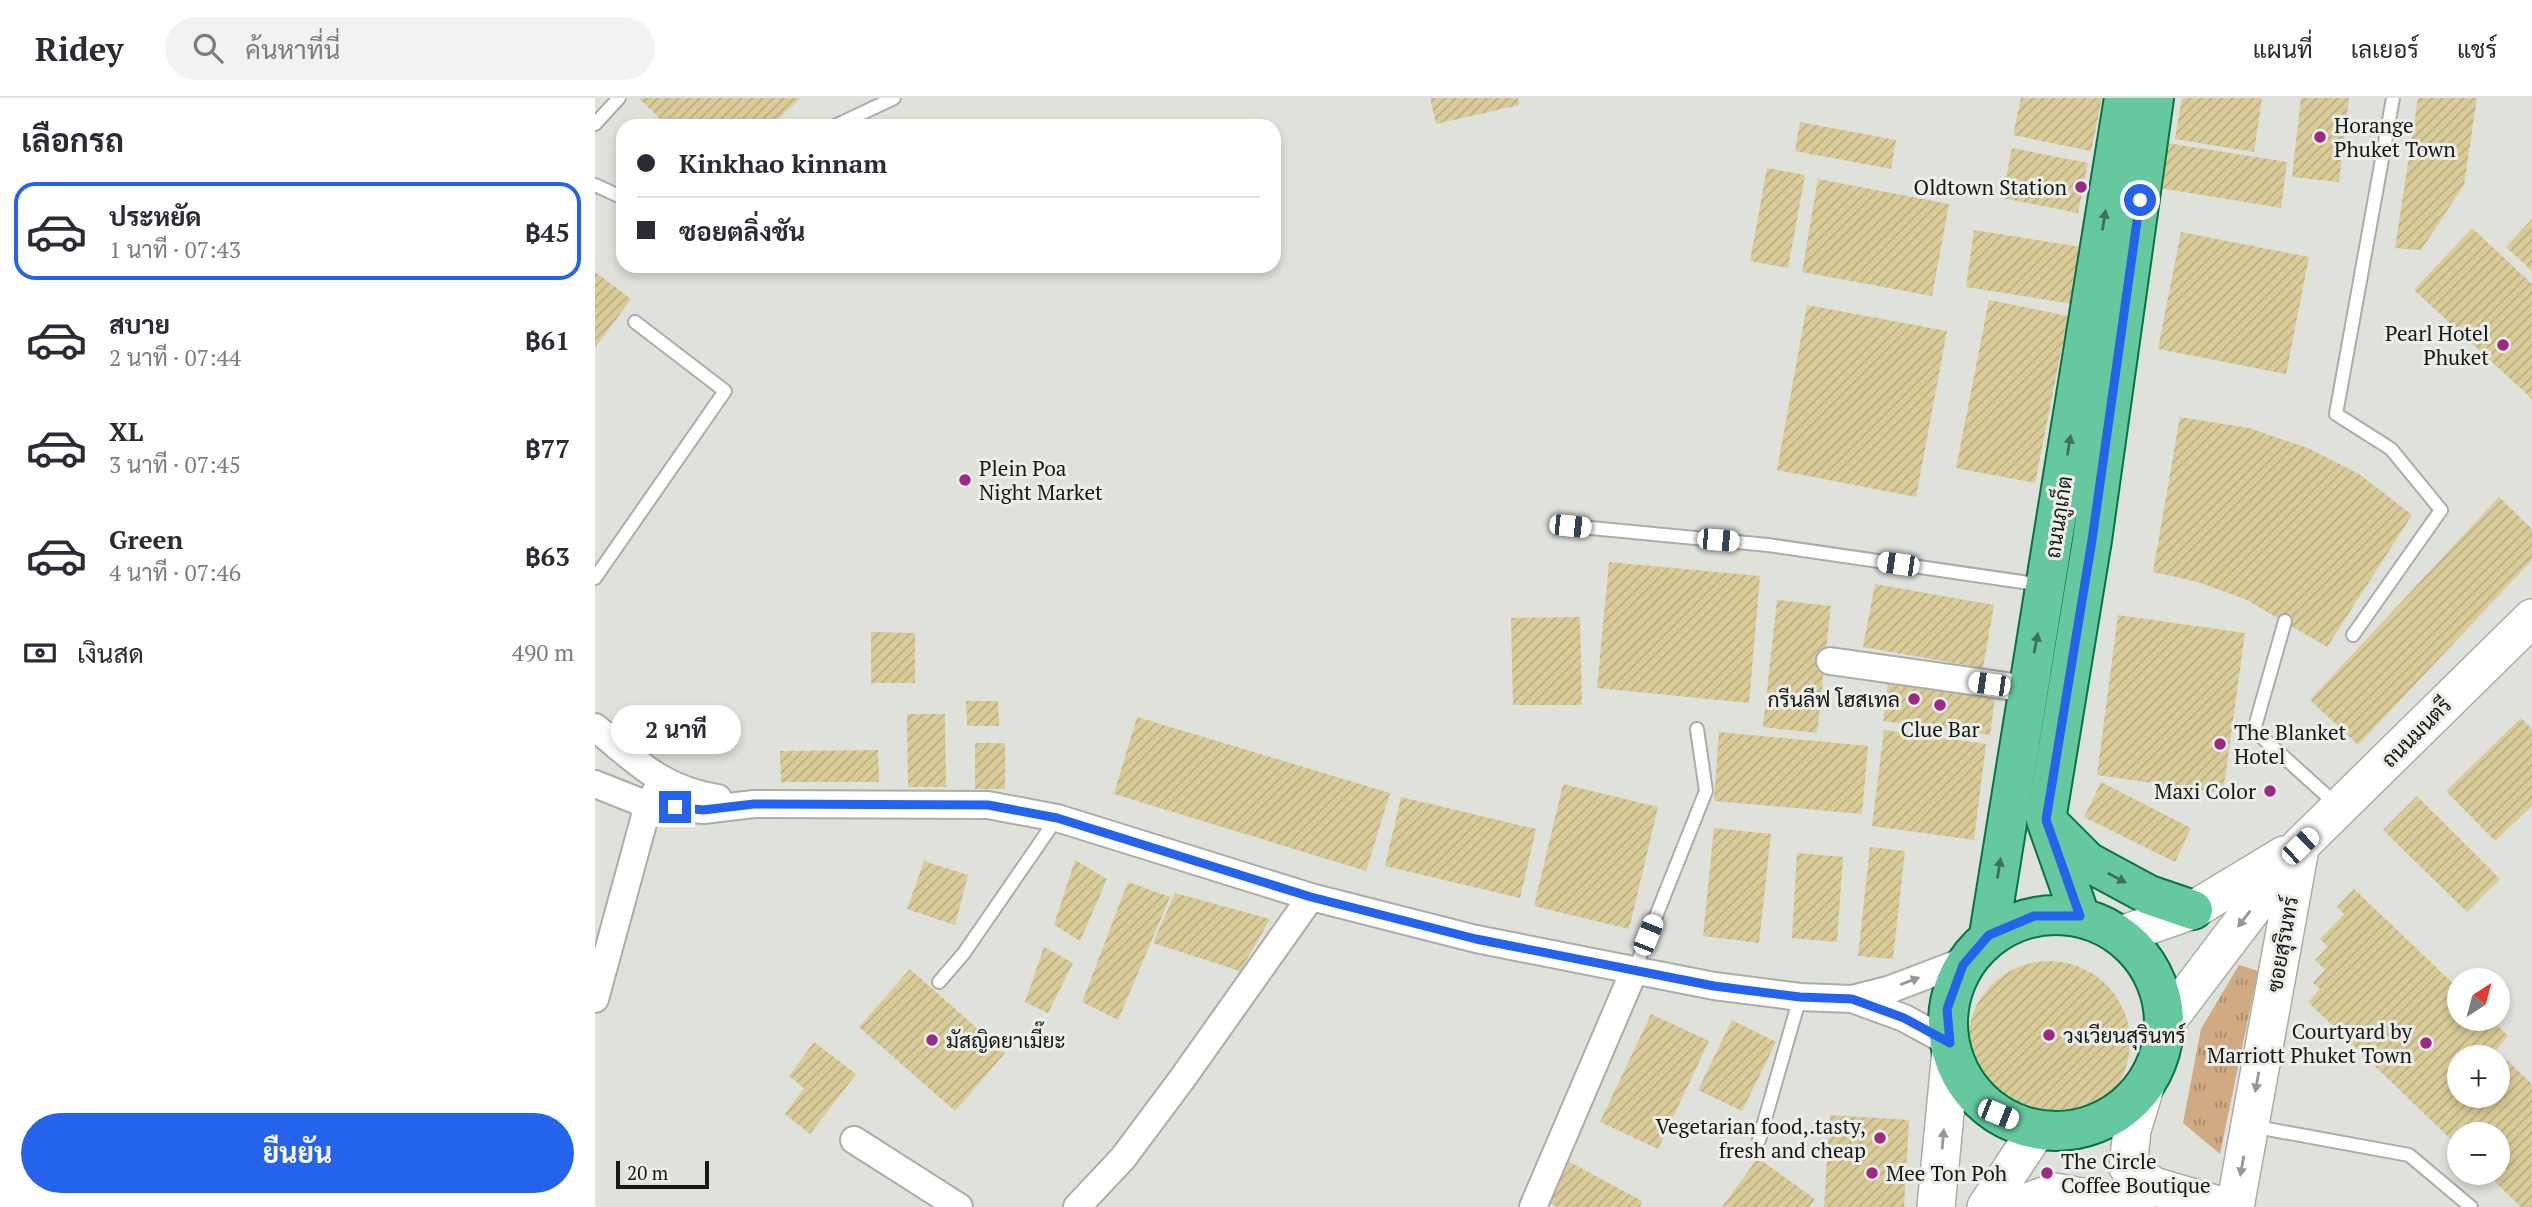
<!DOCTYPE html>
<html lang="th">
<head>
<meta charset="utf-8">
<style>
  body { margin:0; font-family:"PT Serif",Sarabun,serif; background:#f2f2f3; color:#2b2b33; height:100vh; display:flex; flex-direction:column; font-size:26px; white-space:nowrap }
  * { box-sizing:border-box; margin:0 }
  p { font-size:23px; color:#7c7c81 }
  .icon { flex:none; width:38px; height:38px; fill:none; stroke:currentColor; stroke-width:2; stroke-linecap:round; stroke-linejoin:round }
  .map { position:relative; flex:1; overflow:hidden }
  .sheet { display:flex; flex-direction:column; background:#fff; width:595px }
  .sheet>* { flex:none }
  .banner { position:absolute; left:21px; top:21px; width:665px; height:154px; border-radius:21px; box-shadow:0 4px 10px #0003; display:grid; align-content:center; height:154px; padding:0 21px; background:#fff }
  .needle { width:46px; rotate:36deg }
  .buttons { position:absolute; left:1852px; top:870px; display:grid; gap:14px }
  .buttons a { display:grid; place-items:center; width:63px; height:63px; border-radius:50%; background:#fff; box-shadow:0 4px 10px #0003; font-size:35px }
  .scale { position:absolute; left:21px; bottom:18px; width:93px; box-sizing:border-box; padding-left:7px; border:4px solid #181816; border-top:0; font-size:19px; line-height:24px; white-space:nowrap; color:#181816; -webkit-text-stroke:5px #eceee9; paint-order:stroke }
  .end { position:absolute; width:32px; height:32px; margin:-16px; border:9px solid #2563eb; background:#fff; box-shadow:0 0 0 4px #fff }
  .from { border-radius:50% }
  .bubble { position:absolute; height:49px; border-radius:24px; background:#fff; box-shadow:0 4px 10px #0003; font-size:23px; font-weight:700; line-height:49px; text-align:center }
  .car { position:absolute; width:21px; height:42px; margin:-21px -10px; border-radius:9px; box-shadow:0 0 5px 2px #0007; background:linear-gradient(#fff 24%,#345 0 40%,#fff 0 76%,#345 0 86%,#fff 0) }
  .banner b { display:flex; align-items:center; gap:24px; height:66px; font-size:26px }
  .banner b+b { border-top:2px solid #e1e1e2 }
  .banner i { width:18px; height:18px; background:#2b2b33 }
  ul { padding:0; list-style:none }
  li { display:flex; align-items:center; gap:21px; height:98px; margin:0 14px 10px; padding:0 7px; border:4px solid transparent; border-radius:21px }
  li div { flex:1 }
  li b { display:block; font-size:26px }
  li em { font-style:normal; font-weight:700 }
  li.on { border-color:#2563eb }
  li>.icon { width:63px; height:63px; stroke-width:1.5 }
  h2 { padding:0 21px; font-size:32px; line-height:84px }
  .pay { display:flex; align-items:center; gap:18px; height:77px; padding:0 21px; font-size:26px }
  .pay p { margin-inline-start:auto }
  .action { display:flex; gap:14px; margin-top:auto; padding:14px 21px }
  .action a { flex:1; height:80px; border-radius:42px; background:#2563eb; color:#fff; font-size:28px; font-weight:700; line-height:80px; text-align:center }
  header { display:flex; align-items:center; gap:42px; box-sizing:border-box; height:98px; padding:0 35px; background:#fff; border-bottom:2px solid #e1e1e2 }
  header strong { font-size:33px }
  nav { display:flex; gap:38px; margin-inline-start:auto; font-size:24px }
  .search { width:490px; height:63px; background:#f2f2f3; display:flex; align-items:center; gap:18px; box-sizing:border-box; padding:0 24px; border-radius:38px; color:#7c7c81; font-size:26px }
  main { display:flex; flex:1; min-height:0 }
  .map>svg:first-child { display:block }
  .grass { fill:url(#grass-tufts) }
  .building { fill:url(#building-hatch); fill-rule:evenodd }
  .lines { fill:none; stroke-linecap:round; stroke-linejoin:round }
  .lane-casing { stroke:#abada8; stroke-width:16 }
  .street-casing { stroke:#abada8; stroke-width:30 }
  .secondary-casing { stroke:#abada8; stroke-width:40 }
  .primary-casing { stroke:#087344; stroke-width:42 }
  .lane { stroke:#fff; stroke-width:12 }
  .street { stroke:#fff; stroke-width:26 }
  .secondary { stroke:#fff; stroke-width:37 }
  .primary { stroke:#66c89e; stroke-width:38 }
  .oneway { fill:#3f705a }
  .oneway2 { fill:#979796 }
  .route { stroke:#2563eb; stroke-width:9 }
  .poi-dot { fill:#9d2985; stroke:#eceee9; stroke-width:2.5 }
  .labels { text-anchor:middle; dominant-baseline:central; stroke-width:6; stroke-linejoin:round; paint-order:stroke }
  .poi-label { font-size:21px; fill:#181816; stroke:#eceee9; text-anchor:start }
  .street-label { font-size:21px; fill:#181816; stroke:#eceee9 }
</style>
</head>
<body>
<header>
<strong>Ridey</strong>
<div class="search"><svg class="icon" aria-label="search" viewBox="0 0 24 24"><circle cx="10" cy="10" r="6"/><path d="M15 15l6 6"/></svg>ค้นหาที่นี่</div>
<nav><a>แผนที่</a><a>เลเยอร์</a><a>แชร์</a></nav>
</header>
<main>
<section class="sheet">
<h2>เลือกรถ</h2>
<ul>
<li class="on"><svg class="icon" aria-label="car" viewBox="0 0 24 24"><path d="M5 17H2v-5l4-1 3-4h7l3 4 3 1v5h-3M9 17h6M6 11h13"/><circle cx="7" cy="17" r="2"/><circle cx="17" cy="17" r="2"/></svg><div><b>ประหยัด</b><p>1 นาที · 07:43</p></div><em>฿45</em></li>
<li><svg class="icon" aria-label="car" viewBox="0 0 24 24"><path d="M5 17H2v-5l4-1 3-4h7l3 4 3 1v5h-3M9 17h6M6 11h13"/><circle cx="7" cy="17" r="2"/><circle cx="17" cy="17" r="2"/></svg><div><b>สบาย</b><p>2 นาที · 07:44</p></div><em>฿61</em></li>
<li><svg class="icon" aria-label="car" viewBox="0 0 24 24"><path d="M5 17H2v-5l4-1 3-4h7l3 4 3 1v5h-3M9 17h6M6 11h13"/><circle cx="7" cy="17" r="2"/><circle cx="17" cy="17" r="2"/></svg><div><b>XL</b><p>3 นาที · 07:45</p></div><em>฿77</em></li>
<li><svg class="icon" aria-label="car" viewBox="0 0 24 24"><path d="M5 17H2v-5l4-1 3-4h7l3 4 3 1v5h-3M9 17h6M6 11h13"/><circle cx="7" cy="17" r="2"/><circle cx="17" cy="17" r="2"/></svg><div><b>Green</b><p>4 นาที · 07:46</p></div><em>฿63</em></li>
</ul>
<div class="pay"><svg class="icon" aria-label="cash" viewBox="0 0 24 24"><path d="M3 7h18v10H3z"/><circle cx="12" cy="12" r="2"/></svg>เงินสด<p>490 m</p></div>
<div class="action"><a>ยืนยัน</a></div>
</section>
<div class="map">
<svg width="1937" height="1109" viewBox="0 0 1937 1109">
  <defs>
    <pattern id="grass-tufts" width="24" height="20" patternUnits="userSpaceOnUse" patternTransform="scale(1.75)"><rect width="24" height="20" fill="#d0aa83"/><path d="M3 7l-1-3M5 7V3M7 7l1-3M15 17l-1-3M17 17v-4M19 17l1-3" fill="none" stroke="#a8896a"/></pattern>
    <pattern id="building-hatch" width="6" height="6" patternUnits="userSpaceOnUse" patternTransform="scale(1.75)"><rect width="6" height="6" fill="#d9cc99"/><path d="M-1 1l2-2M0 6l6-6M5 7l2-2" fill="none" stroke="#baae83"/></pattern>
  </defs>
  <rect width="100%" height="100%" fill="#dfe1db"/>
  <path class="grass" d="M1644 867 1663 873 1625 1056 1588 1025 1606 931Z"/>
  <path class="building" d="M44 0H206L175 28H72Z
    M835 0H923L924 7 841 26Z
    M1426 0H1507L1496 53 1418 37Z
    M1587 0H1667L1659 54 1580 41Z
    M1706 0H1754L1744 84 1697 79Z
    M1823 0H1882L1869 87 1826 152 1800 150Z
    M1205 24 1301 42 1296 71 1200 53Z
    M1572 45 1692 64 1686 110 1565 90Z
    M1417 50 1493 65 1483 115 1407 100Z
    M1172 70 1210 77 1193 170 1155 163Z
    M1223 81 1354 106 1337 198 1207 174Z
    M1937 121V173L1911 149Z
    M1877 130 1937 186V301L1819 192Z
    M1379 132 1486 149 1478 206 1371 189Z
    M1586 134 1714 159 1691 276 1563 251Z
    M0 174 36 201 0 250Z
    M1394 202 1473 218 1440 385 1361 370Z
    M1212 207 1352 233 1321 399 1182 372Z
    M1585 319 1654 330 1715 351 1764 376 1817 417 1732 549 1652 502 1603 484 1558 474Z
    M1904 399 1937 431V462L1763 647 1715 602Z
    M1014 464 1165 478 1154 605 1002 590Z
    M1280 486 1399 507 1388 570 1268 549Z
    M1182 502 1236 508 1222 635 1168 629Z
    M1523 517 1650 535 1628 695 1502 677Z
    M985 519 987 607H918L916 520Z
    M276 534 320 535V585H276Z
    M1294 577 1401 591 1395 637 1288 623Z
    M371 603H403L404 628H372Z
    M312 616H350L351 689H313Z
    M542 619 795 695 771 773 519 696Z
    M1926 620 1937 631V708L1900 743 1851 693Z
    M1289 632 1391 646 1379 742 1277 728Z
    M1124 634 1273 648 1267 716 1119 703Z
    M380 645H410V691H380Z
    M283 652 284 684H186L185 653Z
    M1506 684 1596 730 1580 764 1489 719Z
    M968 686 1063 709 1034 831 939 808Z
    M1822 698 1905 781 1872 814 1788 732Z
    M806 699 941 731 925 800 790 768Z
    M1119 730 1176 736 1164 845 1108 838Z
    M1275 749 1310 753 1298 861 1263 858Z
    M1202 755 1248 759 1242 844 1197 840Z
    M480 762 512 781 485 843 459 827Z
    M329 763 373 777 360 827 312 811Z
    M533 784 575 799 523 922 487 904Z
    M1759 791 1864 891V920H1895L1913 938 1901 952 1937 986V1109H1926L1890 1074H1902V1036H1864V1049L1713 904 1725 891 1718 885 1730 872 1720 862 1733 849 1725 841 1749 816 1742 809ZM1864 959H1902V998H1864Z
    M580 795 675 821 645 873 558 845Z
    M449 849 478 865 453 915 430 904Z
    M1373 944a81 81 0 1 1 162 0a81 81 0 1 1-162 0Z
    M315 871 410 955 360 1013 264 929Z
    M1056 916 1114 943 1063 1051 1005 1024Z
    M1137 922 1181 944 1147 1013 1103 992Z
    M219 944 261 976 215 1036 190 1016 209 990 194 978Z
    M1235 1017 1314 1022 1309 1109H1229Z
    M1163 1060 1220 1101 1214 1109H1127Z
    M969 1061 1047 1103 1045 1109H962L949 1102Z"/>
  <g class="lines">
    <g class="lane-casing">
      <path id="lane" d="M0 26 24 0
        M240 28 299 0
        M0 87 28 100
        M975 428 1173 447 1448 487
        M0 480 130 293 40 224
        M1690 523 1659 632 1742 707
        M1758 537 1846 412 1796 351 1741 316 1798 0
        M1039 873 1111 693 1102 631
        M344 884 369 855 462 720
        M1656 1028 1814 1057 1876 1109
        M1164 1042 1205 899"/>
    </g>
    <g class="street-casing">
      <path id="street" d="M1235 563 1433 591
        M0 629C40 663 68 692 123 700
        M0 686 53 707 108 712 159 706 393 707 462 720 716 799 881 841 1119 888 1205 899 1257 901 1309 920 1355 945
        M0 901 53 707 67 683
        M1257 901 1296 891 1372 862
        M259 1042 364 1109
        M482 1109 528 1060 587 981 716 799
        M938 1109 1039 873"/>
    </g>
    <g class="secondary-casing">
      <path id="secondary" d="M1526 837 1598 812 1689 757
        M1570 926 1705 748 1937 520
        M1551 986 1537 1032 1533 1069 1558 1088 1630 1109
        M1341 1109 1356 953
        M1391 1109 1442 1032
        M1420 1109 1459 1094 1542 1109
        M1640 1109 1704 756"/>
    </g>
    <g class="primary-casing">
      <path id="primary" d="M1457 728 1493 764 1554 797 1598 812
        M1353 925a108 108 0 1 1 216 0a108 108 0 1 1-216 0Z
        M1485 818 1451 722 1497 442 1559 0
        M1394 837 1529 0"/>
    </g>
    <use href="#lane" class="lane"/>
    <use href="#street" class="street"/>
    <use href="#secondary" class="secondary"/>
    <use href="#primary" class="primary"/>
  </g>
  <defs><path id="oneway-solid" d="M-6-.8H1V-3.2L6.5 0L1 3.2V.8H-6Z" transform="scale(1.75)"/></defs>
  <g class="oneway">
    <use href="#oneway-solid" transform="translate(1509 122) rotate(-81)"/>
    <use href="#oneway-solid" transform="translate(1474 347) rotate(-81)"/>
    <use href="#oneway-solid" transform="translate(1441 545) rotate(-79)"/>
    <use href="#oneway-solid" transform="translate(1404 770) rotate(-81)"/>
    <use href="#oneway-solid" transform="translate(1522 780) rotate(28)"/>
  </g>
  <g class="oneway2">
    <use href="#oneway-solid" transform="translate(1649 821) rotate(127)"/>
    <use href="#oneway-solid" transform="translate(1315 883) rotate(-21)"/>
    <use href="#oneway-solid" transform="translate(1662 984) rotate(100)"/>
    <use href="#oneway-solid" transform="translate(1348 1041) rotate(-85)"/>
    <use href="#oneway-solid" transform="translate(1647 1068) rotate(100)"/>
  </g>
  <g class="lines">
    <path class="route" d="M80 709 108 712 159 706 393 707 462 720 716 799 881 841 1119 888 1205 899 1257 901 1309 920 1355 945 1352 911 1368 867 1394 837 1439 818H1485L1451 722 1497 442 1545 102"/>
  </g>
  <g class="poi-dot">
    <circle cx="1725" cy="39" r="7"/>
    <circle cx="1486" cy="89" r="7"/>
    <circle cx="1908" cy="247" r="7"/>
    <circle cx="370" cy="382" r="7"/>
    <circle cx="1319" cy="601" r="7"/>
    <circle cx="1345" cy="607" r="7"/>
    <circle cx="1625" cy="646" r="7"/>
    <circle cx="1675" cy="693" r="7"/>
    <circle cx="1454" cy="937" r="7"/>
    <circle cx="337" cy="942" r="7"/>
    <circle cx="1831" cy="945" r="7"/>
    <circle cx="1285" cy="1040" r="7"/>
    <circle cx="1277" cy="1075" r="7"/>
    <circle cx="1452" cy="1075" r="7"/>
  </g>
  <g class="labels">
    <g class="poi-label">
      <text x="1739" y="27">Horange<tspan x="1739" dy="24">Phuket Town</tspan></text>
      <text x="1472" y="89" text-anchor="end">Oldtown Station</text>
      <text x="1894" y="235" text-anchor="end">Pearl Hotel<tspan x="1894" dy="24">Phuket</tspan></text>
      <text x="384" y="370">Plein Poa<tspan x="384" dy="24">Night Market</tspan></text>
      <text x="1305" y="601" text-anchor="end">กรีนลีฟ โฮสเทล</text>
      <text x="1345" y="631" text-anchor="middle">Clue Bar</text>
      <text x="1639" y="634">The Blanket<tspan x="1639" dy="24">Hotel</tspan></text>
      <text x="1661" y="693" text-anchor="end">Maxi Color</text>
      <text x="1817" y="933" text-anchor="end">Courtyard by<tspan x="1817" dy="24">Marriott Phuket Town</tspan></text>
      <text x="1468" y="937">วงเวียนสุรินทร์</text>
      <text x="351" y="942">มัสญิดยาเมี๊ยะ</text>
      <text x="1271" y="1028" text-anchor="end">Vegetarian food,.tasty,<tspan x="1271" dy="24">fresh and cheap</tspan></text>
      <text x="1466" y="1063">The Circle<tspan x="1466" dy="24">Coffee Boutique</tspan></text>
      <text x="1291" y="1075">Mee Ton Poh</text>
    </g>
    <g class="street-label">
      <text transform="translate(1463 419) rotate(-81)">ถนนภูเก็ต</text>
      <text transform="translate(1821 634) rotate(-45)">ถนนมนตรี</text>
      <text transform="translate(1687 846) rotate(-80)">ซอยสุรินทร์</text>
    </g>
  </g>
</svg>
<div class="buttons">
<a><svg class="needle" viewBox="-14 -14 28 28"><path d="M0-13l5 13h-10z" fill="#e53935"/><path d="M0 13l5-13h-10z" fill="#7c7c81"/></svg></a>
<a>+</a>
<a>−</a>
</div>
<div class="scale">20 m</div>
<i class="end from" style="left:1545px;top:102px"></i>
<i class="end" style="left:80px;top:709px"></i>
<div class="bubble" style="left:16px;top:607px;width:130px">2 นาที</div>
<i class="car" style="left:975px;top:428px;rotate:96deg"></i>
<i class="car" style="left:1123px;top:442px;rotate:95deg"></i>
<i class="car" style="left:1303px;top:466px;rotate:278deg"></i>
<i class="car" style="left:1394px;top:586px;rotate:278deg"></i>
<i class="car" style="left:1705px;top:748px;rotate:46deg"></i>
<i class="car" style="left:1053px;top:837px;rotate:22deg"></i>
<i class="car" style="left:1403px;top:1016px;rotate:112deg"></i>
<div class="banner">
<b><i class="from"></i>Kinkhao kinnam</b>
<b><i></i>ซอยตลิ่งชัน</b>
</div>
</div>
</main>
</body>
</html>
